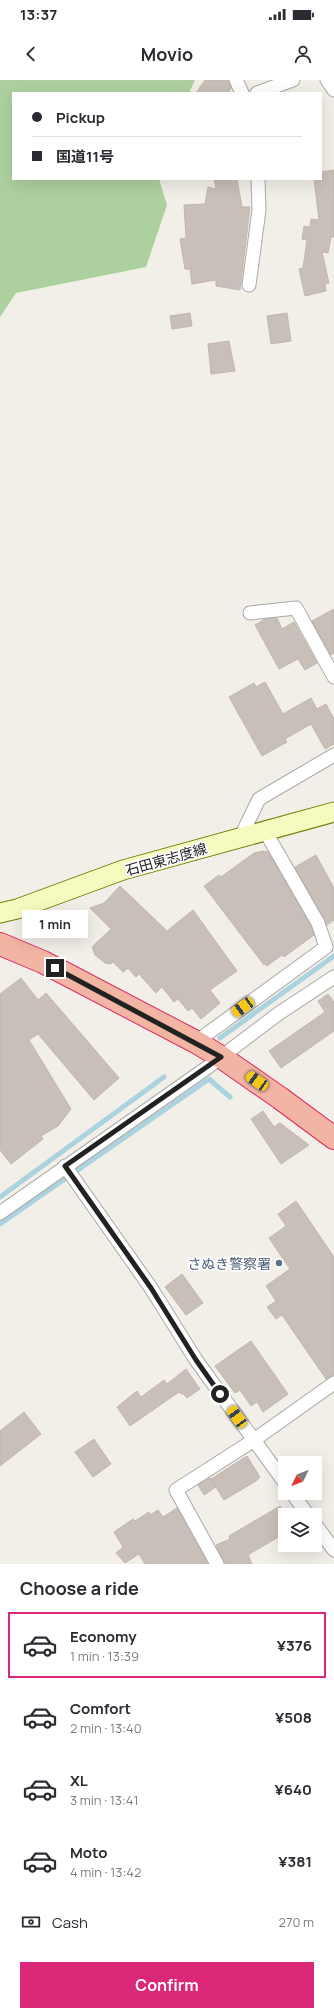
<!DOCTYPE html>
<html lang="en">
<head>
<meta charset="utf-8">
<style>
  body { margin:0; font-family:Manrope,"Noto Sans JP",sans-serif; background:#f2f2f3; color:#2b2b33; height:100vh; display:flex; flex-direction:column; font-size:15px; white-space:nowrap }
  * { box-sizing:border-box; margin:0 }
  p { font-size:13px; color:#7c7c81 }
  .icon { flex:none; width:22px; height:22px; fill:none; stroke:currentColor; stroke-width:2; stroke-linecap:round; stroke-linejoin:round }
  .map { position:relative; height:1484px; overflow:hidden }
  .sheet { display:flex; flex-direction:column; background:#fff; flex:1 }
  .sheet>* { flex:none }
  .top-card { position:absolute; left:12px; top:12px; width:310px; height:88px; border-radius:0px; box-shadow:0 4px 16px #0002; display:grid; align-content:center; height:88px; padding:0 20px; background:#fff }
  .needle { width:26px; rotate:227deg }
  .fabs { position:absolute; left:278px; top:1376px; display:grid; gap:8px }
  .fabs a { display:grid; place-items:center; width:44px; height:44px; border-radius:0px; background:#fff; box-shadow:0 4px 16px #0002; font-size:20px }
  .end { position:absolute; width:18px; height:18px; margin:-9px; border:5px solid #222; background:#fff; box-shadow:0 0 0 2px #fff }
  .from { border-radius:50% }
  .bubble { position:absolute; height:28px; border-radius:0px; background:#fff; box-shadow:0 4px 16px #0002; font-size:13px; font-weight:700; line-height:28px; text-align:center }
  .car { position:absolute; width:12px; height:24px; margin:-12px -6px; border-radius:5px; box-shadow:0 0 3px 1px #0007; background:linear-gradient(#f5c518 24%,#345 0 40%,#f5c518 0 76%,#345 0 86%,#f5c518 0) }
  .top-card b { display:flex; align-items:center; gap:14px; height:38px; font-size:15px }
  .top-card b+b { border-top:1px solid #e1e1e2 }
  .top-card i { width:10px; height:10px; background:#2b2b33 }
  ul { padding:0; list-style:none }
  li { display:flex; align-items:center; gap:12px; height:66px; margin:0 8px 6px; padding:0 12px; border:2px solid transparent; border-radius:0px }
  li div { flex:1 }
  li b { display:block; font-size:15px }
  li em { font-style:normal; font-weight:700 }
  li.on { border-color:#db2777 }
  li>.icon { width:36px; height:36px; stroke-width:1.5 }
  h2 { padding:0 20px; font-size:18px; line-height:48px }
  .pay { display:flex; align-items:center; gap:10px; height:44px; padding:0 20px; font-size:15px }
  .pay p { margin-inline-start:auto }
  .primary-button { display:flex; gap:8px; margin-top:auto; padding:8px 20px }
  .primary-button a { flex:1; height:46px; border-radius:0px; background:#db2777; color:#fff; font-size:16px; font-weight:700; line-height:46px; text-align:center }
  .status { display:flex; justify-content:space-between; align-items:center; height:28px; padding:0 20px; background:#fff; direction:ltr }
  .status svg { height:11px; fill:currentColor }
  header { display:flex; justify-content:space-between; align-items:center; height:52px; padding:0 20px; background:#fff; font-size:18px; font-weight:700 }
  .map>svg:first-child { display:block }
  .forest { fill:#add19e }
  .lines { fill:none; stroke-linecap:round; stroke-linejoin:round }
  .stream { stroke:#aad3df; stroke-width:5 }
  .building { fill:#c7bfb8; stroke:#c4b6ab }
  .minor-casing { stroke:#a9a9a9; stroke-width:15 }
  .secondary-casing { stroke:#707d05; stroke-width:21 }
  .trunk-casing { stroke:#dc2a67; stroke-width:24 }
  .minor { stroke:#fff; stroke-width:13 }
  .secondary { stroke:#f7fabf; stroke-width:19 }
  .trunk { stroke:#f2b4a3; stroke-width:22 }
  .route { stroke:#222; stroke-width:5 }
  .service-dot { fill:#5c6f8a; stroke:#fff; stroke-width:1.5 }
  .labels { text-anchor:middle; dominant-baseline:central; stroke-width:3.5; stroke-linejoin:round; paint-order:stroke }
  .street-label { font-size:14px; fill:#222; stroke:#fff }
  .service-label { font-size:14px; fill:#4e5e75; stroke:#fff; text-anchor:end }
</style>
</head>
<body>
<div class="status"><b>13:37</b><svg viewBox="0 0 49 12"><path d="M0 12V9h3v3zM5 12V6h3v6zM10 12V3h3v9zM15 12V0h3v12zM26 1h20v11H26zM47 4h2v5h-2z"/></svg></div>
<header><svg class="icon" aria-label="back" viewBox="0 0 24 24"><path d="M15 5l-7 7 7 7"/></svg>Movio<svg class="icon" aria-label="person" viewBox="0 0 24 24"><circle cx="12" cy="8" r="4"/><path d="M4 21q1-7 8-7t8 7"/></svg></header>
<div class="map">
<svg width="334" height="1484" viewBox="0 0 334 1484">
  <rect width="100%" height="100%" fill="#f2efe9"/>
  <path class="forest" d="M0 0H195L189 13H13V99H159L167 125 146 187 16 213 0 237Z"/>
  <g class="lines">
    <path class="stream" d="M220 958 334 876
      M0 1117 164 997
      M0 1144 209 999 230 1017"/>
  </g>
  <path class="building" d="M205 0H228L231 8 228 13H196Z
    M334 90V157H331L328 173 322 172 329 203 325 204 326 211 305 216 299 189 303 188 307 160 302 159 304 146 310 147 311 139 319 140 314 99H321V92Z
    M214 99H237L242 127H250L240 210 216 206V200L192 204 190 189H185L180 159 186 158 184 125 205 124 208 107 216 109Z
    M190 233 192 246 172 249 170 236Z
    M287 233 291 261 271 264 267 236Z
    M229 261 235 291 211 294 208 264Z
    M334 529V573L331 575 312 541Z
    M277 538 282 549 294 542 317 583 305 590 298 579 279 589 255 545 265 539Z
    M265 602 283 634 311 618 317 629 326 624 334 639V664L325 669 311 644 285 659 287 662 262 676 229 617 254 603 256 607Z
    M263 771 268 772 311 846 314 855 284 877 282 875 267 886 265 884 264 885 204 806 219 795 221 797 254 773Z
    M316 775 334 808V840L327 845 295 787Z
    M120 806 167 851 193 830 237 891 210 910 220 923 201 939 192 928 188 931 178 919 174 922 162 907 156 913 139 894 136 897 128 888 123 892 113 882 111 884 105 883 95 875 92 867 111 849 90 828 104 823Z
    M21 898 38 920 46 913 119 998 94 1020 38 954 29 960 71 1029 58 1046 41 1056 43 1059 11 1084 0 1070V914Z
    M328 914 334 922V951L281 988 269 971 325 932 318 921Z
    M263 1031 274 1047 280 1043 309 1065 281 1084 251 1039Z
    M296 1121 334 1177V1295L326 1299 282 1235 276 1239 267 1227 276 1221 266 1206 290 1189 269 1158 286 1146 278 1134Z
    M182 1194 203 1223 186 1235 165 1207Z
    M251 1261 288 1314 263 1332 257 1322 251 1326 240 1310 235 1313 215 1286Z
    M186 1289 200 1309 187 1318 182 1313 181 1314 179 1312 130 1346 117 1327 137 1311 141 1317 164 1300 167 1304Z
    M24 1332 41 1354 0 1386V1351Z
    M94 1359 111 1384 93 1397 75 1372Z
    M247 1376 260 1397 256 1401 224 1420 211 1399Z
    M210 1398 216 1407 204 1415 198 1405Z
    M280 1426 285 1434V1453L248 1475 252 1484H225L216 1465 230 1459 229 1456Z
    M177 1428 208 1484H145L139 1474 125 1483 116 1473 123 1467 114 1452 133 1439 135 1441 149 1432 150 1435 158 1430 163 1437Z"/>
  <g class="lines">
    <g class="minor-casing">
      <path id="minor" d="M236 0 242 13
        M327 0 334 10
        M257 13 293 0
        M249 205 259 130 258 99
        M250 533 296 528 334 597
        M240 758 259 719 334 675
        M196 962 326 867 318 843 265 751
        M65 1086 151 1208 196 1280 285 1403
        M0 1133 208 987 278 934 334 897
        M292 1413 308 1435
        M315 1444 334 1470
        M217 1484 176 1410 254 1360 334 1303"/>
    </g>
    <g class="secondary-casing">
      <path id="secondary" d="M0 833 17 829 123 790 334 732"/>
    </g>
    <g class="trunk-casing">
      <path id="trunk" d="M0 864 43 882 196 962 221 977 280 1018 334 1058"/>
    </g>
    <use href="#minor" class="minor"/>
    <use href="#secondary" class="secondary"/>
    <use href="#trunk" class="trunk"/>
  </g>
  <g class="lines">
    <path class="route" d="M55 888 221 977 65 1086 151 1208 196 1280 220 1314"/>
  </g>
  <circle class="service-dot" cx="279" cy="1183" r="4"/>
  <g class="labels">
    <g class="street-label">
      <text transform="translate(166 779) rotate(-16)">石田東志度線</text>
    </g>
    <g class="service-label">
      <text x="271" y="1183">さぬき警察署</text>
    </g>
  </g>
</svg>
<div class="fabs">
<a><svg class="needle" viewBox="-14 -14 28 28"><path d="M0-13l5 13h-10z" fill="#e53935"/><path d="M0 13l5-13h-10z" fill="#7c7c81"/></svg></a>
<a><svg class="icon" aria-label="layers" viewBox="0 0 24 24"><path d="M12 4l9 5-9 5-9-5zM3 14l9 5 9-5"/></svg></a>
</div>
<i class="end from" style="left:220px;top:1314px"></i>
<i class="end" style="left:55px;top:888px"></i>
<div class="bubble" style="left:22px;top:830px;width:66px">1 min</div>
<i class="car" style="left:243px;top:927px;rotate:234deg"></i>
<i class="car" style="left:257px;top:1001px;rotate:305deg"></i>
<i class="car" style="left:237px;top:1337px;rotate:324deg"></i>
<div class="top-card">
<b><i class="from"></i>Pickup</b>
<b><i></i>国道11号</b>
</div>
</div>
<section class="sheet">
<h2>Choose a ride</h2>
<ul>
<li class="on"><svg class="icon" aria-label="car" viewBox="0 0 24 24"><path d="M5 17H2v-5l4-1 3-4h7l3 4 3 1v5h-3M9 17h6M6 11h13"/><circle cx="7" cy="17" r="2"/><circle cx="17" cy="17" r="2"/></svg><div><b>Economy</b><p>1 min · 13:39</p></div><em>¥376</em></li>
<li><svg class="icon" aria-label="car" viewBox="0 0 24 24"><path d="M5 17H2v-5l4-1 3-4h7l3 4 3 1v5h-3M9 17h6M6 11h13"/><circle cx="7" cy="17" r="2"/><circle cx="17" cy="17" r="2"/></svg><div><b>Comfort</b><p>2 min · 13:40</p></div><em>¥508</em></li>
<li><svg class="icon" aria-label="car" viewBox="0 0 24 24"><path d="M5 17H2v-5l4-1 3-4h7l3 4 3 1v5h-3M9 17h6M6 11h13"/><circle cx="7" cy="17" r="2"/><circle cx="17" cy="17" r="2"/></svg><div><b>XL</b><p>3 min · 13:41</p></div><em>¥640</em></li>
<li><svg class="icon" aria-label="car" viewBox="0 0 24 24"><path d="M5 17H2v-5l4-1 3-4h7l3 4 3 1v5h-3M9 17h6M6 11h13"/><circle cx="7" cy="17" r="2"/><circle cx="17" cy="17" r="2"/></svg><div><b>Moto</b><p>4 min · 13:42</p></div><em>¥381</em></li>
</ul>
<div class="pay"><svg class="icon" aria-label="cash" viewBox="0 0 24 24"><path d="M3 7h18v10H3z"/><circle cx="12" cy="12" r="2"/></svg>Cash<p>270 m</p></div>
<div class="primary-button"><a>Confirm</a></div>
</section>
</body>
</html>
